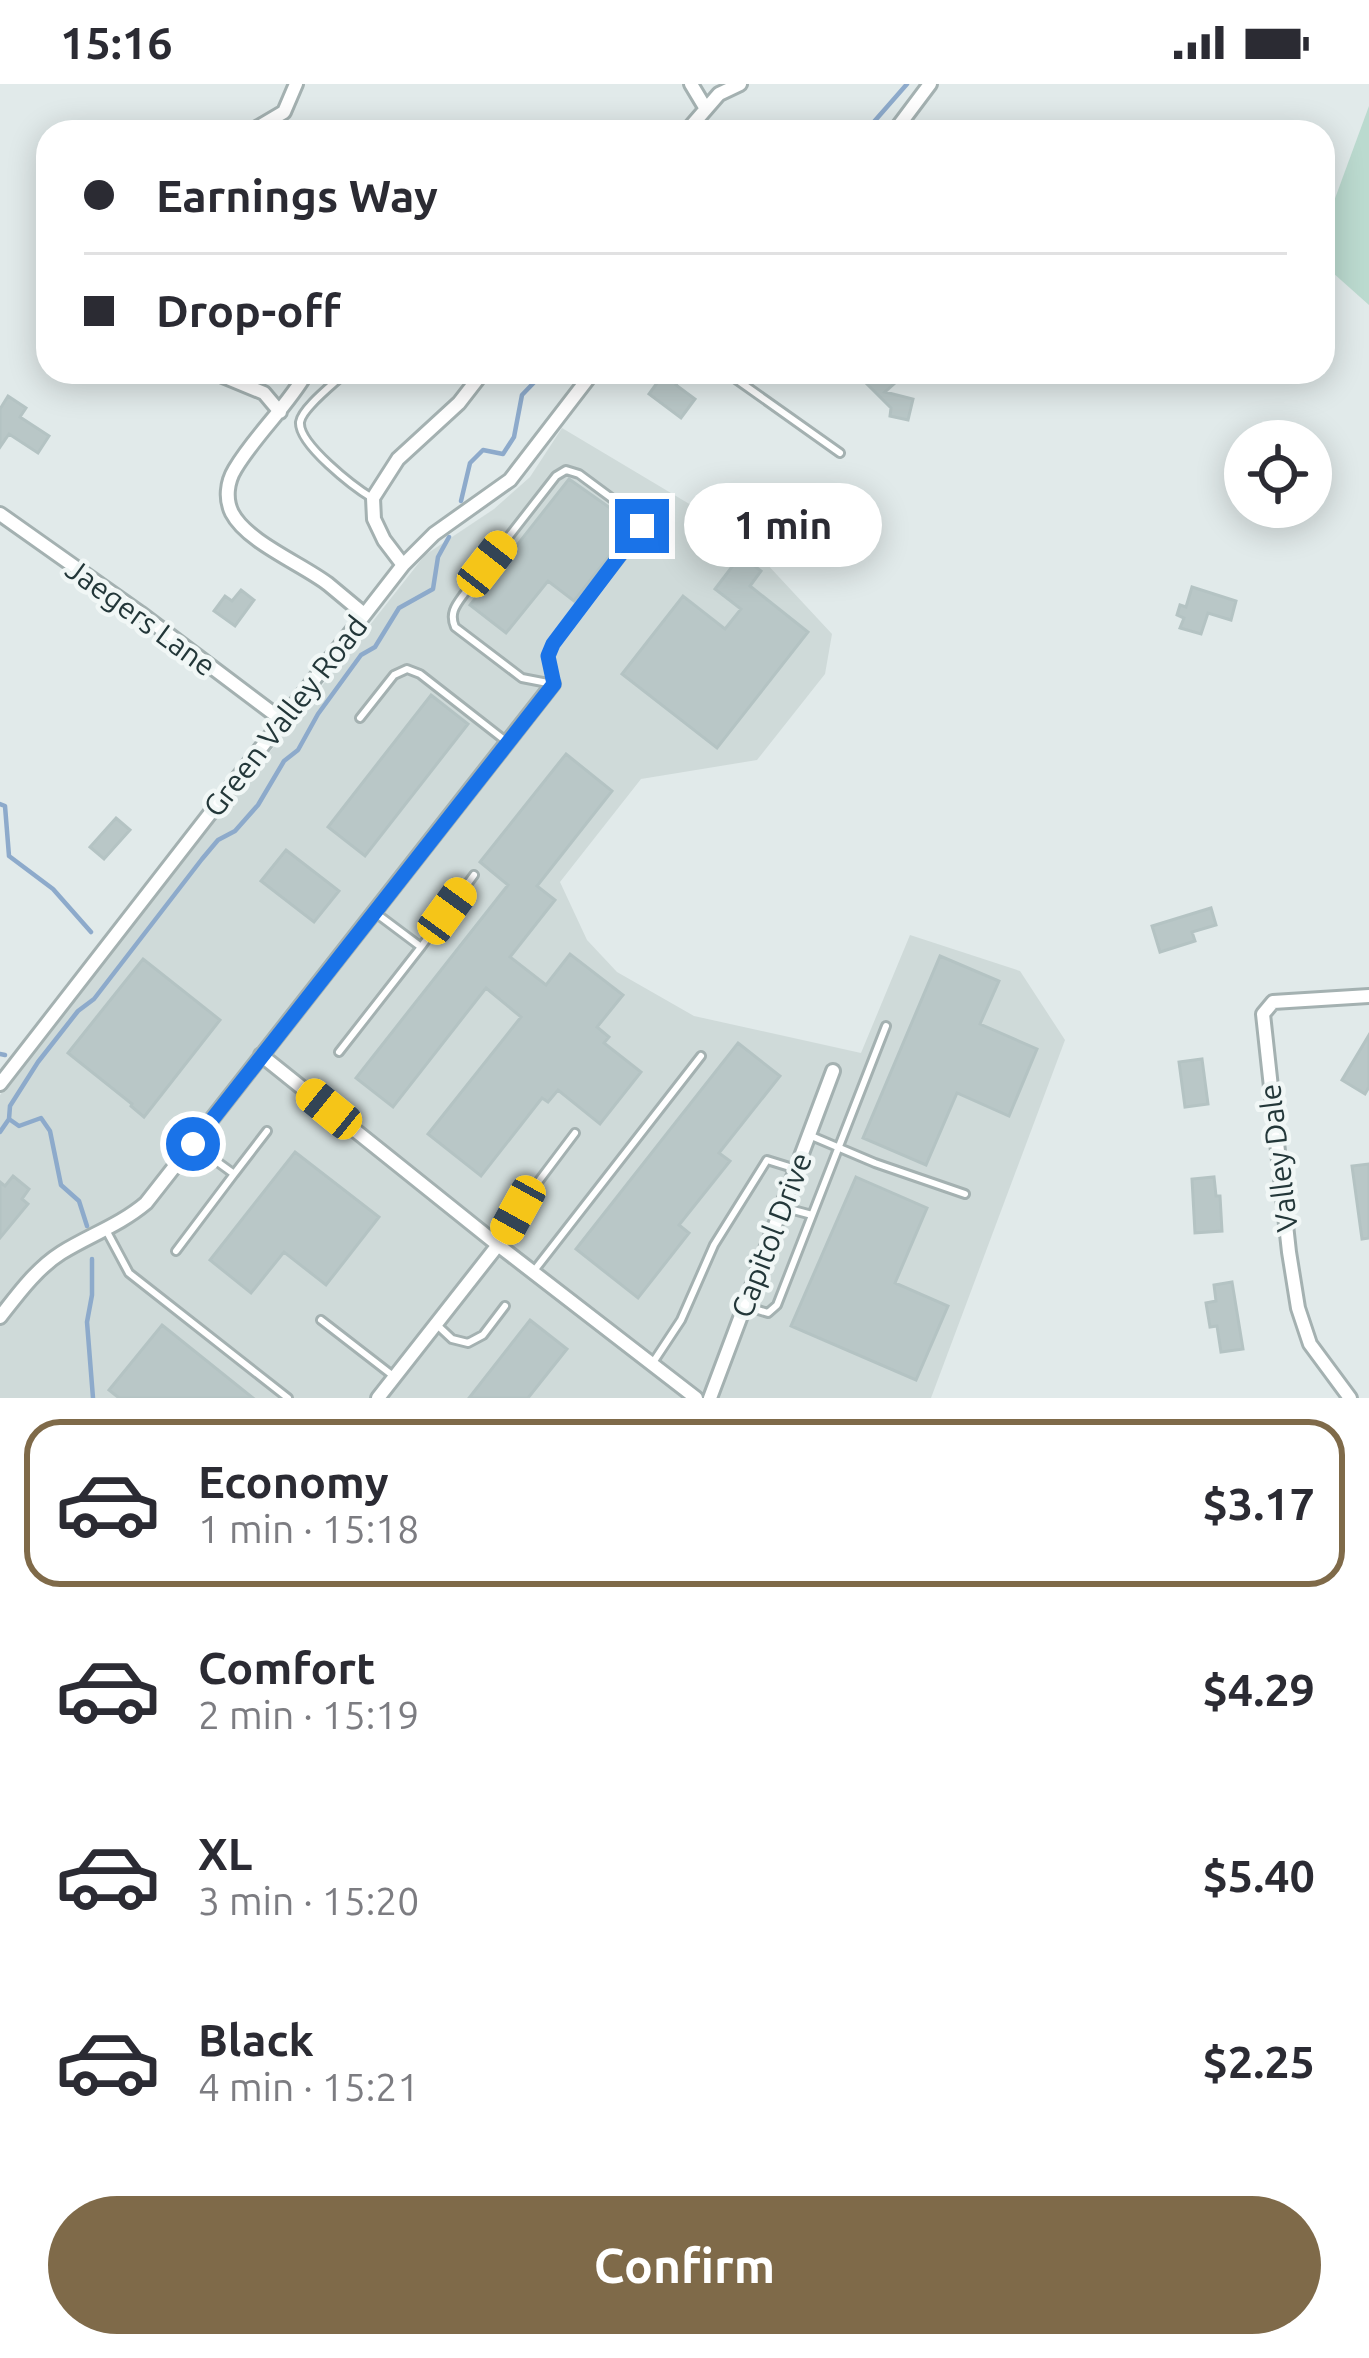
<!DOCTYPE html>
<html lang="en">
<head>
<meta charset="utf-8">
<style>
  body { margin:0; font-family:Ubuntu,sans-serif; background:#f7f7f7; color:#2b2b33; height:100vh; display:flex; flex-direction:column; font-size:45px; white-space:nowrap }
  * { box-sizing:border-box; margin:0 }
  p { font-size:39px; color:#7c7c81 }
  .icon { flex:none; width:66px; height:66px; fill:none; stroke:currentColor; stroke-width:2; stroke-linecap:round; stroke-linejoin:round }
  .map { position:relative; height:1314px; overflow:hidden }
  .drawer { display:flex; flex-direction:column; background:#fff; flex:1 }
  .drawer>* { flex:none }
  .hud { position:absolute; left:36px; top:36px; width:1299px; height:264px; border-radius:36px; box-shadow:0 6px 30px #0003; display:grid; align-content:center; height:264px; padding:0 48px; background:#fff }
  .fabs { position:absolute; left:1224px; top:336px; display:grid; gap:24px }
  .fabs a { display:grid; place-items:center; width:108px; height:108px; border-radius:50%; background:#fff; box-shadow:0 6px 30px #0003; font-size:60px }
  .end { position:absolute; width:54px; height:54px; margin:-27px; border:15px solid #1a73e8; background:#fff; box-shadow:0 0 0 6px #fff }
  .from { border-radius:50% }
  .bubble { position:absolute; height:84px; border-radius:42px; background:#fff; box-shadow:0 6px 30px #0003; font-size:39px; font-weight:700; line-height:84px; text-align:center }
  .car { position:absolute; width:36px; height:72px; margin:-36px -18px; border-radius:15px; box-shadow:0 0 9px 3px #0007; background:linear-gradient(#f5c518 24%,#345 0 40%,#f5c518 0 76%,#345 0 86%,#f5c518 0) }
  .hud b { display:flex; align-items:center; gap:42px; height:114px; font-size:45px }
  .hud b+b { border-top:3px solid #e1e1e2 }
  .hud i { width:30px; height:30px; background:#2b2b33 }
  ul { padding:21px 0 0; list-style:none }
  li { display:flex; align-items:center; gap:36px; height:168px; margin:0 24px 18px; padding:0 24px; border:6px solid transparent; border-radius:36px }
  li div { flex:1 }
  li b { display:block; font-size:45px }
  li em { font-style:normal; font-weight:700 }
  li.on { border-color:#7f6a49 }
  li>.icon { width:108px; height:108px; stroke-width:1.5 }
  .action { display:flex; gap:24px; margin-top:auto; padding:24px 48px }
  .action a { flex:1; height:138px; border-radius:72px; background:#7f6a49; color:#fff; font-size:48px; font-weight:700; line-height:138px; text-align:center }
  .status { display:flex; justify-content:space-between; align-items:center; height:84px; padding:0 60px; background:#fff; direction:ltr }
  .status svg { height:33px; fill:currentColor }
  .map>svg:first-child { display:block }
  .built { fill:#cfdad9 }
  .green { fill:#bbdacf }
  .lines { fill:none; stroke-linecap:round; stroke-linejoin:round }
  .stream { stroke:#8daacb; stroke-width:4.5 }
  .building { fill:#b9c7c7; stroke:#b4c3c3; stroke-width:3 }
  .service-casing { stroke:#a4b1b1; stroke-width:12 }
  .minor-casing { stroke:#a4b1b1; stroke-width:18 }
  .service { stroke:#fff; stroke-width:6 }
  .minor { stroke:#fff; stroke-width:12 }
  .route { stroke:#1a73e8; stroke-width:15 }
  .labels { text-anchor:middle; dominant-baseline:central; stroke-width:9; stroke-linejoin:round; paint-order:stroke }
  .street-label { font-size:30px; fill:#233739; stroke:#f1f7f6 }
</style>
</head>
<body>
<div class="status"><b>15:16</b><svg viewBox="0 0 49 12"><path d="M0 12V9h3v3zM5 12V6h3v6zM10 12V3h3v9zM15 12V0h3v12zM26 1h20v11H26zM47 4h2v5h-2z"/></svg></div>
<div class="map">
<svg width="1369" height="1314" viewBox="0 0 1369 1314">
  <rect width="100%" height="100%" fill="#e1eaea"/>
  <path class="built" d="M562 344 738 449 832 550 825 590 757 676 641 695 560 798 587 856 617 888 694 932 861 969 910 851 1020 887 1065 956 931 1314H0V1011L425 471 494 425 530 393Z"/>
  <path class="green" d="M1369 22V221L1323 180V147Z"/>
  <g class="lines">
    <path class="stream" d="M865 48 907 0
      M461 417 470 379 483 366 503 370 514 353 522 311 544 288
      M0 720 5 722 9 772 53 805 91 848
      M0 970 5 971
      M0 1048 9 1035
      M87 1142 79 1117 61 1101 50 1047 41 1034 19 1042 9 1035 10 1022 38 978 78 927 94 915 202 775 218 756 235 747 258 721 284 677 298 666 318 630 361 571 375 563 399 524 433 505 438 473 449 453
      M92 1175V1211L87 1238 93 1314"/>
  </g>
  <path class="building" d="M665 288H673L681 294 676 301 695 315 681 334 649 310Z
    M855 288H898L891 295 895 299 885 308 913 315 908 336 890 332 891 324Z
    M8 312 26 324 20 333 49 352 38 369 9 350 0 363V325Z
    M569 395 630 438 632 443 574 517 548 497 506 549 470 521Z
    M741 471 761 487 750 502 808 548 717 664 622 590 683 512 725 545 741 525 715 505Z
    M1192 503 1236 517 1231 536 1208 529 1201 550 1180 544 1184 534 1177 531 1180 521 1186 523Z
    M241 506 254 516 235 542 214 527 225 512 232 517Z
    M431 611 468 640 365 772 328 743Z
    M566 670 612 707 537 802 555 816 510 873 546 901 570 870 623 911 597 943 609 953 604 959 641 988 600 1040 558 1006 548 1018 542 1014 481 1092 428 1050 521 933 486 904 393 1023 356 994 508 801 480 778Z
    M116 734 130 746 104 775 90 763Z
    M286 766 339 807 314 838 261 797Z
    M1211 824 1216 841 1192 848 1195 857 1160 868 1152 842Z
    M940 872 999 897 980 940 1037 965 1009 1032 957 1009 926 1081 863 1054Z
    M143 875 220 936 144 1033 131 1022 132 1020 68 969Z
    M1369 951V1003L1365 1010 1342 996Z
    M738 959 780 992 719 1069 730 1077 679 1141 689 1149 638 1214 576 1165Z
    M1202 975 1208 1020 1185 1023 1179 978Z
    M295 1068 379 1133 326 1201 284 1168 251 1209 210 1176Z
    M1369 1080V1154L1362 1155 1352 1082Z
    M13 1092 29 1105 22 1115 28 1120 0 1154V1098L5 1102Z
    M856 1093 927 1124 895 1199 948 1222 916 1296 791 1242Z
    M1214 1093 1216 1112H1220L1222 1147 1195 1149 1192 1095Z
    M1232 1198 1243 1265 1221 1268 1217 1242 1210 1243 1206 1219 1216 1217 1214 1201Z
    M530 1236 567 1265 528 1314H469Z
    M162 1241 253 1314H119L109 1306Z"/>
  <g class="lines">
    <g class="service-casing">
      <path id="service" d="M346 288C335 299 302 324 300 338 298 360 354 403 372 414
        M726 288 840 369
        M566 386 579 390 641 436 638 451 553 560 548 572 553 600 522 594 455 543C449 529 456 521 464 510L556 392Z
        M360 634 394 591 407 585 420 590 507 658
        M377 830 421 863 474 791
        M339 968 421 863
        M809 1051 875 1079 965 1110
        M234 1090 267 1047
        M782 1123 812 1131
        M106 1146 129 1189 288 1314
        M498 1161 517 1126 575 1049
        M176 1167 234 1090 193 1060
        M533 1188 701 972
        M745 1222 768 1229 777 1221 886 942
        M321 1236 392 1291
        M436 1240 452 1255 468 1259 483 1251 505 1222
        M652 1280 681 1236 714 1161 767 1076 796 1085"/>
    </g>
    <g class="minor-casing">
      <path id="minor" d="M691 0 706 25
        M234 48 255 45 284 28 296 0
        M686 48 719 10 740 0
        M894 48 930 0
        M213 288 264 309 280 328
        M307 288C287 323 256 350 235 385 227 398 225 415 232 429 247 458 302 480 328 500 340 510 352 520 364 530
        M0 430 140 529 282 636
        M403 481 384 456 374 435 373 414 398 375 459 319 483 288
        M261 971 498 1161 696 1314
        M0 1000 403 481 434 450 510 396 593 288
        M0 1233C18 1210 36 1185 61 1169 90 1151 120 1141 146 1119L553 600
        M378 1314 498 1161
        M710 1314 833 987
        M1350 1314 1310 1260 1298 1224 1289 1168 1263 930 1273 918 1369 912"/>
    </g>
    <use href="#service" class="service"/>
    <use href="#minor" class="minor"/>
  </g>
  <g class="lines">
    <path class="route" d="M193 1060 554 600 548 572 553 560 642 442"/>
  </g>
  <g class="labels">
    <g class="street-label">
      <text transform="translate(141 533) rotate(36)">Jaegers Lane</text>
      <text transform="translate(285 632) rotate(-52)">Green Valley Road</text>
      <text transform="translate(1278 1074) rotate(-97)">Valley Dale</text>
      <text transform="translate(771 1151) rotate(-69)">Capitol Drive</text>
    </g>
  </g>
</svg>
<div class="fabs">
<a><svg class="icon" aria-label="locate" viewBox="0 0 24 24"><circle cx="12" cy="12" r="6"/><path d="M12 2v4M12 18v4M2 12h4M18 12h4"/></svg></a>
</div>
<i class="end from" style="left:193px;top:1060px"></i>
<i class="end" style="left:642px;top:442px"></i>
<div class="bubble" style="left:684px;top:399px;width:198px">1 min</div>
<i class="car" style="left:487px;top:480px;rotate:38deg"></i>
<i class="car" style="left:447px;top:827px;rotate:36deg"></i>
<i class="car" style="left:329px;top:1025px;rotate:309deg"></i>
<i class="car" style="left:518px;top:1126px;rotate:209deg"></i>
<div class="hud">
<b><i class="from"></i>Earnings Way</b>
<b><i></i>Drop-off</b>
</div>
</div>
<section class="drawer">
<ul>
<li class="on"><svg class="icon" aria-label="car" viewBox="0 0 24 24"><path d="M5 17H2v-5l4-1 3-4h7l3 4 3 1v5h-3M9 17h6M6 11h13"/><circle cx="7" cy="17" r="2"/><circle cx="17" cy="17" r="2"/></svg><div><b>Economy</b><p>1 min · 15:18</p></div><em>$3.17</em></li>
<li><svg class="icon" aria-label="car" viewBox="0 0 24 24"><path d="M5 17H2v-5l4-1 3-4h7l3 4 3 1v5h-3M9 17h6M6 11h13"/><circle cx="7" cy="17" r="2"/><circle cx="17" cy="17" r="2"/></svg><div><b>Comfort</b><p>2 min · 15:19</p></div><em>$4.29</em></li>
<li><svg class="icon" aria-label="car" viewBox="0 0 24 24"><path d="M5 17H2v-5l4-1 3-4h7l3 4 3 1v5h-3M9 17h6M6 11h13"/><circle cx="7" cy="17" r="2"/><circle cx="17" cy="17" r="2"/></svg><div><b>XL</b><p>3 min · 15:20</p></div><em>$5.40</em></li>
<li><svg class="icon" aria-label="car" viewBox="0 0 24 24"><path d="M5 17H2v-5l4-1 3-4h7l3 4 3 1v5h-3M9 17h6M6 11h13"/><circle cx="7" cy="17" r="2"/><circle cx="17" cy="17" r="2"/></svg><div><b>Black</b><p>4 min · 15:21</p></div><em>$2.25</em></li>
</ul>
<div class="action"><a>Confirm</a></div>
</section>
</body>
</html>
